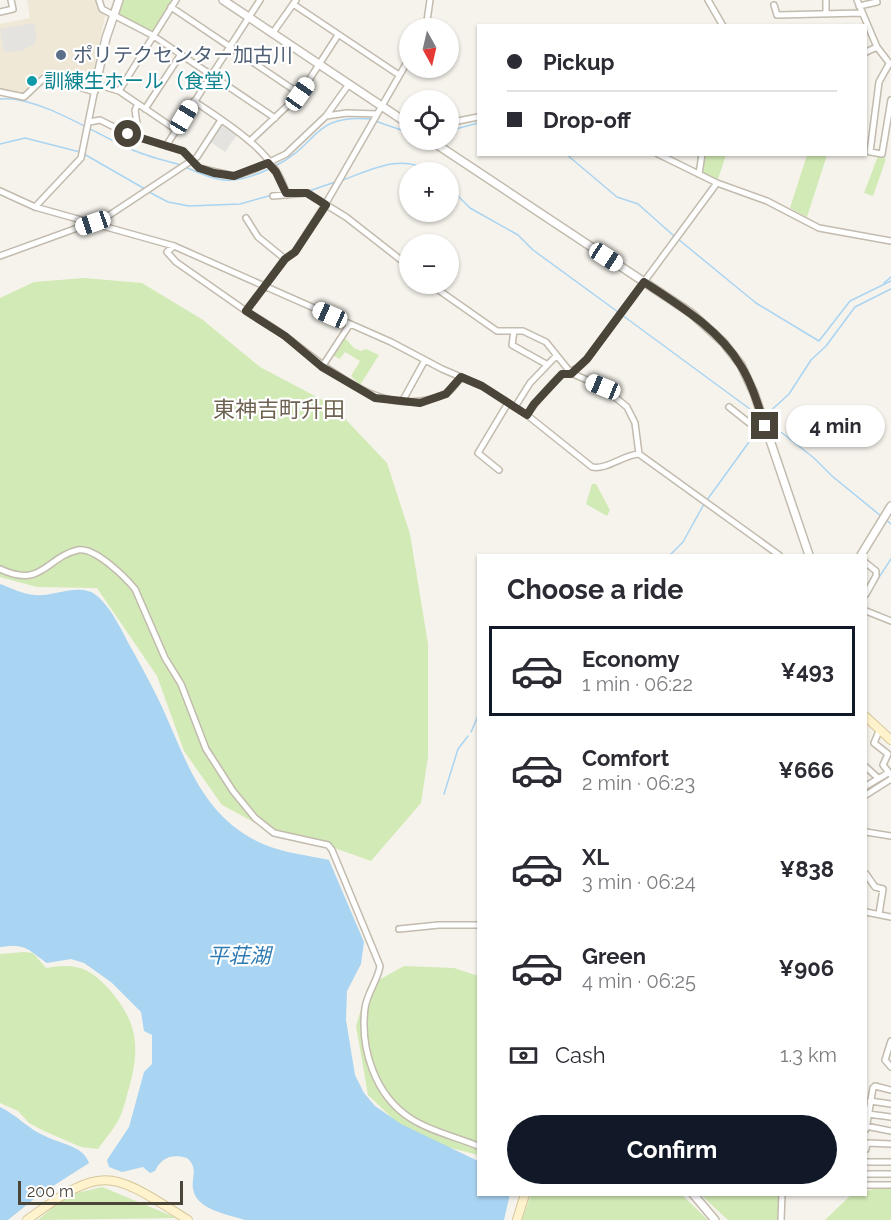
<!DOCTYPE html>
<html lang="en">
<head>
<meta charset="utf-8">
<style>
  body { margin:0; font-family:Raleway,"Noto Sans JP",sans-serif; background:#f7f7f7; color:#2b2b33; height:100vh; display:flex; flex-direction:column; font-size:22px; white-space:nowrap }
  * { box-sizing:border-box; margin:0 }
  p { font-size:20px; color:#7c7c81 }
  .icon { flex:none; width:33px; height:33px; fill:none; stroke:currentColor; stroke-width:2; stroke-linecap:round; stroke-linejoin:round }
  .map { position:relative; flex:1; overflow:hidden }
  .side { position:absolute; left:477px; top:554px; width:390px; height:642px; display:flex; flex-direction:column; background:#fff; border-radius:0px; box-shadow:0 2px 4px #0004 }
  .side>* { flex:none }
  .banner { position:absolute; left:477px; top:24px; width:390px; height:132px; border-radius:0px; box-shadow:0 2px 4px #0004; display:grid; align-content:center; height:132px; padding:0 30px; background:#fff }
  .needle { width:39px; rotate:172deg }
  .buttons { position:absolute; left:399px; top:18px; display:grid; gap:12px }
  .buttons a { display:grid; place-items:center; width:60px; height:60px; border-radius:50%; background:#fff; box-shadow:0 2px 4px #0004; font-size:30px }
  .scale { position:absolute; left:18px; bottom:15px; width:165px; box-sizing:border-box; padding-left:6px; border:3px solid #4b4439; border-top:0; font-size:16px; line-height:21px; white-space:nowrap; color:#4b4439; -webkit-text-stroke:4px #fff; paint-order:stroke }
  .end { position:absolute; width:27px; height:27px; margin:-14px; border:8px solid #4b4439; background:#fff; box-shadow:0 0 0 3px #fff }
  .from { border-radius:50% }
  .bubble { position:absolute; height:42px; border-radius:21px; background:#fff; box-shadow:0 2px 4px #0004; font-size:20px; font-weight:700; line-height:42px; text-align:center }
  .car { position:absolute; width:18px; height:36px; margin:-18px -9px; border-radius:8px; box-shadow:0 0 4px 2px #0007; background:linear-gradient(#fff 24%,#345 0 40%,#fff 0 76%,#345 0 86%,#fff 0) }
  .banner b { display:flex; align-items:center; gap:21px; height:57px; font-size:22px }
  .banner b+b { border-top:2px solid #e1e1e2 }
  .banner i { width:15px; height:15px; background:#2b2b33 }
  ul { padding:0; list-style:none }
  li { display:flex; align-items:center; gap:18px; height:90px; margin:0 12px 9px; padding:0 18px; border:3px solid transparent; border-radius:0px }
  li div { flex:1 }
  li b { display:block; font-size:22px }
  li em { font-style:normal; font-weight:700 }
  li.active { border-color:#111827 }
  li>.icon { width:54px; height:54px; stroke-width:1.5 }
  h2 { padding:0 30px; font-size:27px; line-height:72px }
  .pay { display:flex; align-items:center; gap:15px; height:66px; padding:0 30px; font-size:22px }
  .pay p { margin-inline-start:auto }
  .action { display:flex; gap:12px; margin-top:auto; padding:12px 30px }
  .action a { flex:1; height:69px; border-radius:36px; background:#111827; color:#fff; font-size:24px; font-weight:700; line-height:69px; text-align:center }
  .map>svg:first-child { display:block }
  .education { fill:#efe8d6 }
  .green { fill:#d2eab5 }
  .parking { fill:#e5e3e0 }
  .water { fill:#a9d4f2 }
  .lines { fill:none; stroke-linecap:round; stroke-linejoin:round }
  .stream { stroke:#a9d4f2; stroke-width:1.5 }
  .minor-casing { stroke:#c2bbae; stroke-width:8 }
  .tertiary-casing { stroke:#c2bbae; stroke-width:10 }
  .secondary-casing { stroke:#d6c79b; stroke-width:10 }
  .minor { stroke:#fff; stroke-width:5 }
  .tertiary { stroke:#fff; stroke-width:7 }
  .secondary { stroke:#fff3cd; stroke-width:8 }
  .route { stroke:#4b4439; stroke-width:8 }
  .service-dot { fill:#5c6f8a; stroke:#fff; stroke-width:2 }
  .culture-dot { fill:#0f9aa8; stroke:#fff; stroke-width:2 }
  .labels { text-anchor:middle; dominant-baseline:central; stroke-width:4.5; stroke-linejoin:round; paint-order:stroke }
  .service-label { font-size:20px; fill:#4e5e75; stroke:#fff; text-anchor:start }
  .culture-label { font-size:20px; fill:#0d838f; stroke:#fff; text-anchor:start }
  .water-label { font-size:21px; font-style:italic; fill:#2e7ab2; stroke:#fff }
  .quarter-label { font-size:22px; fill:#6e6250; stroke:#fff }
</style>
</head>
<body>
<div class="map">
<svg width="891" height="1220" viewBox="0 0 891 1220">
  <rect width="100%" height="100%" fill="#f6f3ec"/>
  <path class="education" d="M27 0H97V5L105 16 94 68 90 71 88 79 92 87 89 89 42 73 24 93 0 90V24L30 18Z"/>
  <path class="green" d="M124 0H173L153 30H150L119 14Z
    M704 155H726L718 179 705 174 702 169Z
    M807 155H827L807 217 790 208Z
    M878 156 886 159 873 196 864 193Z
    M84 278 142 283 203 320 260 367 332 405 387 463 410 534 428 644V757L421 803 371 861 329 846 280 836 222 805 184 751 157 676 97 588 37 587 0 577V298L34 282Z
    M344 337 354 348 361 351 366 349 379 355 360 385 351 376 360 361 345 352 340 359 332 355Z
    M592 484H596L610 510 607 516 586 504Z
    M24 952 33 953 46 968C73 963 88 966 107 987 137 1020 141 1045 129 1088 126 1098 124 1109 119 1119 114 1129 105 1139 98 1149L81 1147 44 1131 29 1123 18 1111 0 1103V954Z
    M404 966 454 968 478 976V1155L413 1138 368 1095 356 1026 368 986Z
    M885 1186 891 1188V1220H825L851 1195 866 1194V1191Z
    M102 1187 177 1218 38 1220 68 1195Z
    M531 1194H681L708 1220H522Z
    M700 1194H780L779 1220H728Z"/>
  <path class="parking" d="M34 23 37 39 33 45 21 51 4 52 0 29Z
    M224 125 237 135 225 152 209 141 220 126Z"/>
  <path class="water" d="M0 584C11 588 23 594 35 595 53 597 80 582 96 595 113 609 123 634 134 653 144 671 154 690 163 709 187 763 204 818 263 844 283 853 307 855 329 860L364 942 361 964 347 991 346 1020 355 1075 364 1093 375 1106 401 1124 478 1161V1194H510L504 1220H245C230 1215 196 1210 193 1189 191 1176 199 1169 187 1158 172 1154 162 1157 155 1171L150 1173 143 1167 122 1172 109 1167 107 1160 129 1127 144 1072 152 1064V1035L144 1031 141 1012 111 982 84 963 71 959 47 963C28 950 27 943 0 947Z
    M0 1107C17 1115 28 1129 45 1136 58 1143 84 1146 89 1163L39 1195 8 1220H0Z"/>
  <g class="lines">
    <path class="stream" d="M0 99C37 95 94 133 128 148 145 156 163 160 181 165
      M375 121 410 133
      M448 131 478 123
      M0 144 25 138 80 152
      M84 154 145 189
      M566 154 617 197 638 204 674 236
      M275 166C320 144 311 114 371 119
      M185 167C222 183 234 186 271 168
      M343 180C373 169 402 153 431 172
      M448 186 470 208 518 235 533 250 618 312
      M309 191 335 182
      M149 192 168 202 189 206 240 204 283 192
      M678 239 756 303 819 341 850 301 891 281
      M884 283 891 277
      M622 315 758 415
      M766 415 789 394 811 360 826 346 855 307 891 289
      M768 422 814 458 832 476 881 516
      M707 500 749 442 755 427
      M885 519 891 524
      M670 555 683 542 704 504
      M872 588 891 559
      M471 732 478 716
      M444 794 458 749 468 736"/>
    <g class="minor-casing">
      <path id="minor" d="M99 0 102 9 152 35 275 118
        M708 0 723 26
        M826 0V14
        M857 0 877 47 890 64
        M293 4 399 75
        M774 5 777 15 862 13
        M859 6 877 2
        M171 7 300 94
        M0 12 13 9 11 0
        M426 28 430 0
        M272 34 296 0
        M866 52 877 47
        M889 64 879 82 870 152 882 154 891 100
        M119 91 176 0
        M0 92 24 97 45 77 95 92
        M194 101C227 124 275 151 286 193
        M138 104 135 110 139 137
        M145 109 181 54
        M326 116 349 84
        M89 122 100 120 128 134 183 151 199 168 234 176 253 170 286 154 326 116 347 113 377 114
        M448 123 478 117
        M251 140 300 94 338 35
        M166 146 260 0
        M658 154 717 183 767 201 819 228 891 241
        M699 174 702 154
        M0 191 35 207 174 246 391 342 442 369 482 386 527 415 592 467C607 470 623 455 639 454L779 555
        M273 196 307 193 346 217 410 267
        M35 207 81 158 96 84 119 91 175 129
        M246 218 258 237 285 259
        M174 246 167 252 176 262 246 311 285 259 295 252 325 205 410 57
        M0 256 105 218 197 157 221 120
        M430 284 497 331H523L546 342 571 373 603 387 627 407 635 423 639 454
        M246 311C259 319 273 327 285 336 331 370 384 422 445 394 451 392 457 382 461 377
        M514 331 512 345 546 364
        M322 367 350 324
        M403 400 425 360
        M515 407 530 383 556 356
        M729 407 753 426 764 422
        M527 415C530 409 558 376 563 374 575 369 577 370 587 359L717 183
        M499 470 478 453 508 403
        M866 563 876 571V576L866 594
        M0 569C43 589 46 557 78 550 95 547 125 577 135 589L165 658 181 684 206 749 233 791 255 818 274 833 328 845 332 850 380 966C378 980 367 993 365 1008 360 1049 375 1095 410 1118 429 1131 457 1137 478 1146
        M866 611 891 621
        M879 731 874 743 888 754 883 765 891 775
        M866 767 878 778
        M866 786 888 773
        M866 795 891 779
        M866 832 891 836
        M866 874 875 887 883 889 879 914
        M866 912 891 917
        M399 929 439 925H478
        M891 1041 885 1060 891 1067
        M870 1101 891 1104
        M868 1114 891 1117
        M866 1126 891 1131
        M866 1129 873 1088 875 1086 891 1090
        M866 1149 867 1143 891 1144
        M866 1162H891
        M866 1174H891
        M866 1185H891
        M781 1220 782 1194"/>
    </g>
    <g class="tertiary-casing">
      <path id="tertiary" d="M223 0 410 125
        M96 84 106 38 119 0
        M430 140 691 313 723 342 741 365 754 393 809 555
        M861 555 891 506
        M693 1194 715 1220"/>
    </g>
    <g class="secondary-casing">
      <path id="secondary" d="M866 717 891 740
        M27 1220C104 1163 110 1171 188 1220
        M517 1220 525 1194"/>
    </g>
    <use href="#minor" class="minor"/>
    <use href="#tertiary" class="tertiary"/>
    <use href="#secondary" class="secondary"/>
  </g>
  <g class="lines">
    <path class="route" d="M128 134 183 151 199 168 214 173 234 176 268 163 276 172 286 193H307L326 205 295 252 285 259 246 311 285 336 322 367 375 398 420 403 446 394 461 377 482 386 527 415 534 404 562 374H571L587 359 644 282C679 305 719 329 741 366 752 384 758 405 765 426"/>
  </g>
  <circle class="service-dot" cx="61" cy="55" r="6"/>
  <circle class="culture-dot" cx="32" cy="81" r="6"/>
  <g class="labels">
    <g class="service-label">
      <text x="73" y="55">ポリテクセンター加古川</text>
    </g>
    <g class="culture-label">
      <text x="44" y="81">訓練生ホール（食堂）</text>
    </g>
    <g class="water-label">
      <text x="239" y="955">平荘湖</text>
    </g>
    <g class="quarter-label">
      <text x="279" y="409">東神吉町升田</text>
    </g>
  </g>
</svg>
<div class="buttons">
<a><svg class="needle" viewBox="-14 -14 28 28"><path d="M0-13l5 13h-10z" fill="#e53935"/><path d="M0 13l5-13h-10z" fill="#7c7c81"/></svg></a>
<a><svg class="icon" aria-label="locate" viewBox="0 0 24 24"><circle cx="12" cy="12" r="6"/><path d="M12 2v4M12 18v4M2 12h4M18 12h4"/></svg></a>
<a>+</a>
<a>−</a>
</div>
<div class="scale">200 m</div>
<i class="end from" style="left:128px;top:134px"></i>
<i class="end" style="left:765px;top:426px"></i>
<div class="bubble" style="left:786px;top:405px;width:99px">4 min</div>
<i class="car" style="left:300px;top:94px;rotate:35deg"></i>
<i class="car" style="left:184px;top:117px;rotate:31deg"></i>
<i class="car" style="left:93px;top:223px;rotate:251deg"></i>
<i class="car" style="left:606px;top:257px;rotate:123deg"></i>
<i class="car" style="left:330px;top:315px;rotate:294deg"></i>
<i class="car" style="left:603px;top:387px;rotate:292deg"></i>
<div class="banner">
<b><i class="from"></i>Pickup</b>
<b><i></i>Drop-off</b>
</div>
<section class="side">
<h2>Choose a ride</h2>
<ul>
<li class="active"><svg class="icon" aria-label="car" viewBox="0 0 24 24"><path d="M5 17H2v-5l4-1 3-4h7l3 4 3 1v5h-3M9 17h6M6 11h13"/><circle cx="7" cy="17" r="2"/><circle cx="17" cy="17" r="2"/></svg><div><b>Economy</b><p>1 min · 06:22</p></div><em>¥493</em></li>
<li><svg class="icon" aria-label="car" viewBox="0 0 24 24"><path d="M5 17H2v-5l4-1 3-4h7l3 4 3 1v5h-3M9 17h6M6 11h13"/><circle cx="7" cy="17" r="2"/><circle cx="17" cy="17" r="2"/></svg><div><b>Comfort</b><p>2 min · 06:23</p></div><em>¥666</em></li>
<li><svg class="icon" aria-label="car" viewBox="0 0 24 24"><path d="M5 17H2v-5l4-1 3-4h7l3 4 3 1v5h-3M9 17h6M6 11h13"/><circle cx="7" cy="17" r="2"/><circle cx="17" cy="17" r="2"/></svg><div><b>XL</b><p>3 min · 06:24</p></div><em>¥838</em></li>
<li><svg class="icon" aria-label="car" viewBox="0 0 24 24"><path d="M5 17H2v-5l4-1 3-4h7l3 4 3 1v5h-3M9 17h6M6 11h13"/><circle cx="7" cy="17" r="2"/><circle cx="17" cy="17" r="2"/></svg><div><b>Green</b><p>4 min · 06:25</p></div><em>¥906</em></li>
</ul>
<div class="pay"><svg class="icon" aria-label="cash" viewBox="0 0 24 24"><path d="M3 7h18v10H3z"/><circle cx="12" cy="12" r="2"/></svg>Cash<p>1.3 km</p></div>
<div class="action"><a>Confirm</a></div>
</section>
</div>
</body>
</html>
